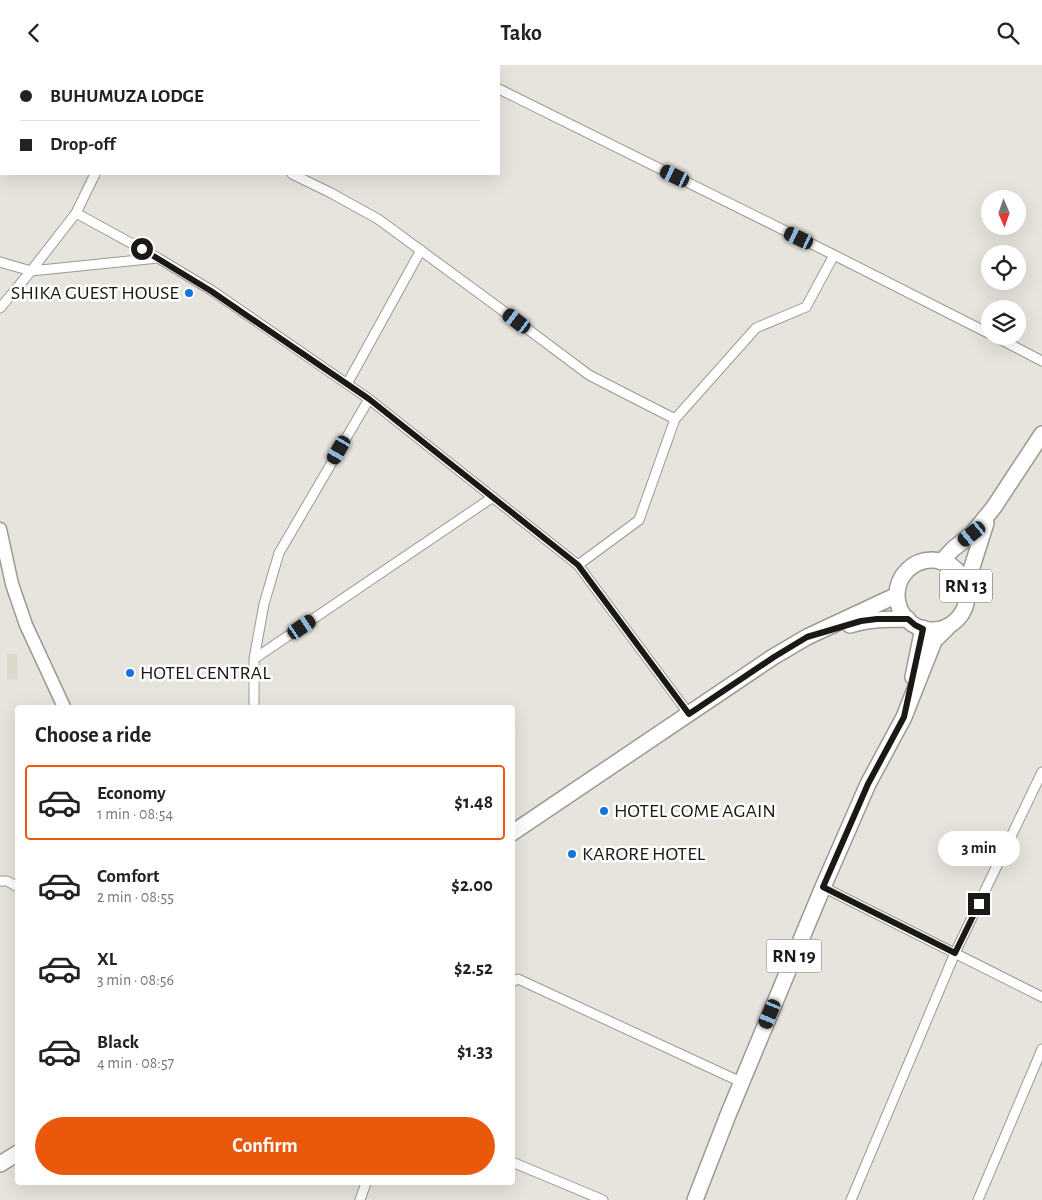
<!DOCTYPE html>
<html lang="en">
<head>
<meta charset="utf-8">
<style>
  body { margin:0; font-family:"Alegreya Sans",sans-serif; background:#f6f6f6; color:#222; height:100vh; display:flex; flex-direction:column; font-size:19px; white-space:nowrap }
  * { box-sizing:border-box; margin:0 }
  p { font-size:16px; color:#767676 }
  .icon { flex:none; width:28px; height:28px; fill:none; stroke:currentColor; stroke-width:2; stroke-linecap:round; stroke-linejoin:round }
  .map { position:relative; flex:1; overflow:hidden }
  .panel { position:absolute; left:15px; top:640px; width:500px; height:480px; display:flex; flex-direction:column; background:#fff; border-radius:5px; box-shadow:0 5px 20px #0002 }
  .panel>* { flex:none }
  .guide { position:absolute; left:0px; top:0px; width:500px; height:110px; box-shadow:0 5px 20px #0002; display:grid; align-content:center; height:110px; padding:0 20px; background:#fff }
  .needle { width:32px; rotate:178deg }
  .buttons { position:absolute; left:981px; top:125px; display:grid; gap:10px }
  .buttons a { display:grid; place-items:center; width:45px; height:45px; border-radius:50%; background:#fff; box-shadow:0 5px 20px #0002; font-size:25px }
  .end { position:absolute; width:22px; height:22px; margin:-11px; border:6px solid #1a1916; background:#fff; box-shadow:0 0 0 2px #fff }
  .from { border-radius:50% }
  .bubble { position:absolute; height:35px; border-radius:18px; background:#fff; box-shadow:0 5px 20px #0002; font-size:16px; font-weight:600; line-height:35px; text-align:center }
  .car { position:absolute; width:15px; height:30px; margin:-15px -8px; border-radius:6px; box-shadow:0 0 4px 1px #0007; background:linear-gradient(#222 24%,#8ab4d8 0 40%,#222 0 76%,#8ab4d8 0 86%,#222 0) }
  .guide b { display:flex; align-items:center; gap:18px; height:48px; font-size:19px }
  .guide b+b { border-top:1px solid #e0e0e0 }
  .guide i { width:12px; height:12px; background:#222 }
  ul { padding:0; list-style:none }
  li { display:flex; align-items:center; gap:15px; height:75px; margin:0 10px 8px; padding:0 10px; border:2px solid transparent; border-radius:5px }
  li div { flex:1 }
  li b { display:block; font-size:19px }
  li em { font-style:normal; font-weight:600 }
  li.current { border-color:#ea580c }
  li>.icon { width:45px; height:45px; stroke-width:1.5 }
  h2 { padding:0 20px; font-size:22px; line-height:60px }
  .primary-button { display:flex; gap:10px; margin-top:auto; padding:10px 20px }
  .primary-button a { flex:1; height:58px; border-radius:30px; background:#ea580c; color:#fff; font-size:20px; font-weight:600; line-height:58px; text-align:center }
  header { display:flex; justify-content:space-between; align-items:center; height:65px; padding:0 20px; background:#fff; font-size:22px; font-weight:600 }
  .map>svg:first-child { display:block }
  .built { fill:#ddd8ca }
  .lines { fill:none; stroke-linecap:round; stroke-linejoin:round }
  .street-casing { stroke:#9b9992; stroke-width:11 }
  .secondary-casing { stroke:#9b9992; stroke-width:15 }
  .primary-casing { stroke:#9b9992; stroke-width:18 }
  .street { stroke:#fff; stroke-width:9 }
  .secondary { stroke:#fff; stroke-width:12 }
  .primary { stroke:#fff; stroke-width:15 }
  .route { stroke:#1a1916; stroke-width:6 }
  .poi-dot { fill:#1374dd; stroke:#fff; stroke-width:2 }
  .labels { text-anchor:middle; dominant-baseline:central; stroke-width:5; stroke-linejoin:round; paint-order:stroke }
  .shield { fill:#fff; stroke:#5f5e5c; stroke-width:1 }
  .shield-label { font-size:19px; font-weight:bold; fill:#1a1916 }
  .poi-label { font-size:20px; fill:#1a1916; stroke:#fff; text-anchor:start }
</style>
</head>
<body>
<header><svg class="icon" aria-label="back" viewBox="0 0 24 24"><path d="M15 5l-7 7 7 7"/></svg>Tako<svg class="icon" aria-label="search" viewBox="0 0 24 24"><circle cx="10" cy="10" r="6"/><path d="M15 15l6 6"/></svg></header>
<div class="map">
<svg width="1042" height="1135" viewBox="0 0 1042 1135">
  <rect width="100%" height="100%" fill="#e6e4dc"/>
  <path class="built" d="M7 589H17L18 614 7 615Z"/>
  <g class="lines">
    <g class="street-casing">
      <path id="street" d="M55 0 57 1
        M451 0 453 1
        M149 1 150 0
        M499 24 834 190 990 269
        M292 109 331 128 378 154 502 245 589 310 675 354 756 263 806 242 834 190
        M76 148 158 193
        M0 197 31 206 158 193 211 225 369 334 578 500 689 649
        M0 243 31 206 76 148 95 109
        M994 271 1042 296
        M347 319 421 185
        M578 500 639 455 675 354
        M254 594 493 432
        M254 642V594L264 539 279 488 369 334
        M0 816H7L18 822
        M823 822 1042 932
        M512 917 518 914 741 1017
        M512 1097 603 1135
        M360 1135 366 1118
        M851 1135 955 888 1042 707
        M978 1135 1042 984"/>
    </g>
    <g class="secondary-casing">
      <path id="secondary" d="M0 464 12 519 26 560 64 642"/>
    </g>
    <g class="primary-casing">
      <path id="primary" d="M897 530a35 35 0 1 1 70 0a35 35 0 1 1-70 0Z
        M941 497 953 484 972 469 994 442 1042 369
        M966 521 986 458
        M850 560C869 554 887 554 908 554
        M913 612 923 563
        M512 768 773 592 807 572 897 530
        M0 1099 18 1088
        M695 1135 728 1050 823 822 868 719 904 652 934 576 950 560"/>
    </g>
    <use href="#street" class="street"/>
    <use href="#secondary" class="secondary"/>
    <use href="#primary" class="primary"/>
  </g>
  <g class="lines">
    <path class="route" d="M142 184 211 226 369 334 578 500 689 649 774 592 807 572 861 556 877 554H908L915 560 923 564 904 652 868 719 823 822 955 888 979 839"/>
  </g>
  <g class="poi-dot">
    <circle cx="189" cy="228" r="5"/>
    <circle cx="130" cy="608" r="5"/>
    <circle cx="604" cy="746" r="5"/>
    <circle cx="572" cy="789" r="5"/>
  </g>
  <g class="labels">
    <g class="shield">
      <rect x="940" y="504.5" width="52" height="33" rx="4"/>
      <rect x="766.5" y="874.5" width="55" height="33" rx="4"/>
    </g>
    <g class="shield-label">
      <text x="966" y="521">RN 13</text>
      <text x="794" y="891">RN 19</text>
    </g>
    <g class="poi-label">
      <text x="179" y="228" text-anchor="end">SHIKA GUEST HOUSE</text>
      <text x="140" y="608">HOTEL CENTRAL</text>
      <text x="614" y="746">HOTEL COME AGAIN</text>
      <text x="582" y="789">KARORE HOTEL</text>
    </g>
  </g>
</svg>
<div class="buttons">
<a><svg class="needle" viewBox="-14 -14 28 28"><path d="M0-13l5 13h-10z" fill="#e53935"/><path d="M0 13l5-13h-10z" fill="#767676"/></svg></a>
<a><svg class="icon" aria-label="locate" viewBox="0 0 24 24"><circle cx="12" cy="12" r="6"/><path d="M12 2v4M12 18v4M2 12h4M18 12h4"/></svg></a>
<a><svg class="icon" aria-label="layers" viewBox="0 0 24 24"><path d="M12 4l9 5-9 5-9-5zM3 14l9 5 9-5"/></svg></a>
</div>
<i class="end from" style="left:142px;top:184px"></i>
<i class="end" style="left:979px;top:839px"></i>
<div class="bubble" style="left:938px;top:766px;width:82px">3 min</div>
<i class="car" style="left:675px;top:111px;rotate:296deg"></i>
<i class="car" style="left:799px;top:173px;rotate:296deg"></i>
<i class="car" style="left:517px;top:256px;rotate:307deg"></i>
<i class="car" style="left:339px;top:385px;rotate:210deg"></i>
<i class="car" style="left:972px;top:469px;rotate:231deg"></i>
<i class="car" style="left:302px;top:562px;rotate:56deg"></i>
<i class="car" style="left:770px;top:949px;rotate:203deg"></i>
<div class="guide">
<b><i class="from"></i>BUHUMUZA LODGE</b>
<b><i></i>Drop-off</b>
</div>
<section class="panel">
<h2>Choose a ride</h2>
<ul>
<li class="current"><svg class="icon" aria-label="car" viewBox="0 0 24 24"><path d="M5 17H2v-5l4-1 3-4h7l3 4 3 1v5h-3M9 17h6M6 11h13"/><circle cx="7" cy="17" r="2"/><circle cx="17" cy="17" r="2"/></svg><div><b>Economy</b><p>1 min · 08:54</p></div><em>$1.48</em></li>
<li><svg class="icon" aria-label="car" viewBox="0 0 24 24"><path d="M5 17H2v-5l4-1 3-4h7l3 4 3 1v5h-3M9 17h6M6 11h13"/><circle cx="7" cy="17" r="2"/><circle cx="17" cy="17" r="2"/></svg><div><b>Comfort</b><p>2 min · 08:55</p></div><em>$2.00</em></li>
<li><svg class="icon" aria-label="car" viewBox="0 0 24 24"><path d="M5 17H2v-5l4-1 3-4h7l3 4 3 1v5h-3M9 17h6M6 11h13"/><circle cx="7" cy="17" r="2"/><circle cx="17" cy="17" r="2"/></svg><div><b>XL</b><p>3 min · 08:56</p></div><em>$2.52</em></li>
<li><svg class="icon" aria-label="car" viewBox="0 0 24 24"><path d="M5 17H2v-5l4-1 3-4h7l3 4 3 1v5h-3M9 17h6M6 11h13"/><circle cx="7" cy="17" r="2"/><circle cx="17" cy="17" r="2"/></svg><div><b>Black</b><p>4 min · 08:57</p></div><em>$1.33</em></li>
</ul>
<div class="primary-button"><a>Confirm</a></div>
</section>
</div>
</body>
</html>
